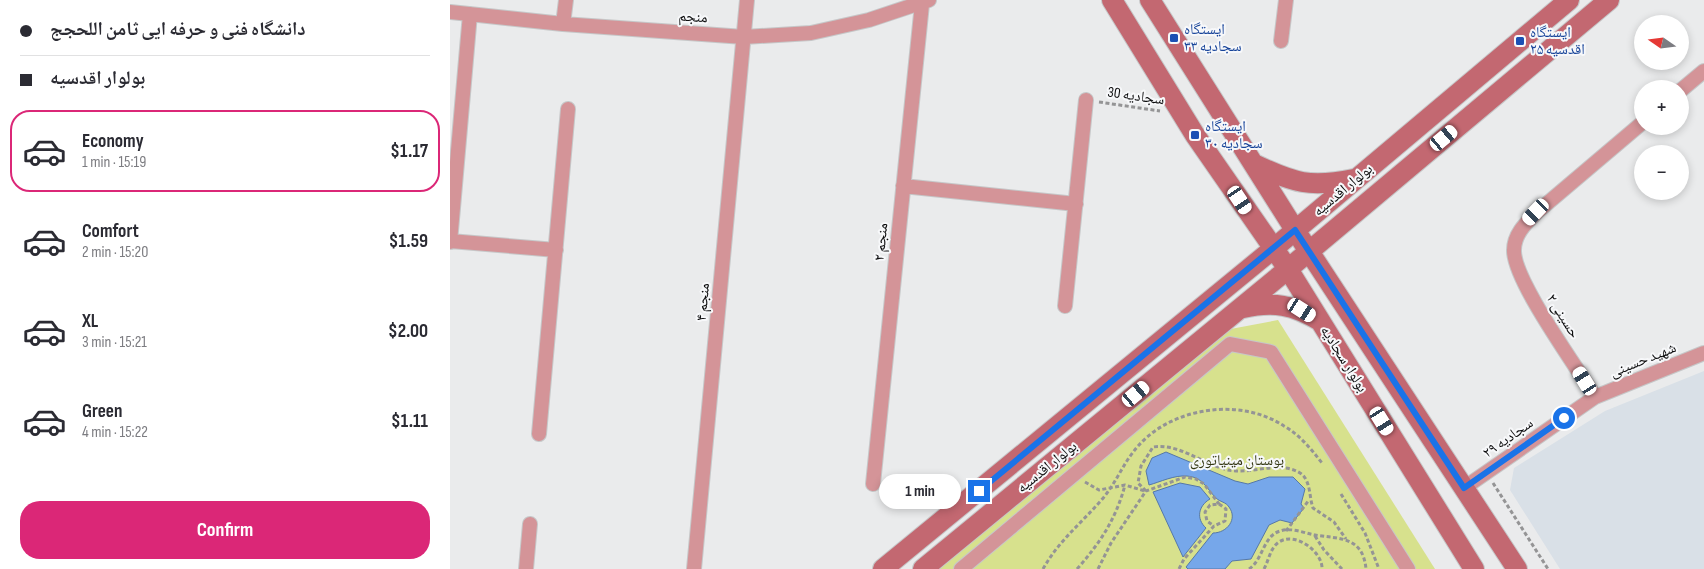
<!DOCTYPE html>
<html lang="en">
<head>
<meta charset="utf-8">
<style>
  body { margin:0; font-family:"Sofia Sans Condensed","Noto Naskh Arabic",sans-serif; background:#f7f7f7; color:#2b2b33; height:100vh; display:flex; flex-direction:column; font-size:19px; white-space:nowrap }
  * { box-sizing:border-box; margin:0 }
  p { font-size:16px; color:#7c7c81 }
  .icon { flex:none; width:28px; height:28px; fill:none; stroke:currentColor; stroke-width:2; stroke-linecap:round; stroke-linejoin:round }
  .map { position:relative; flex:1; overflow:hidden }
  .details { display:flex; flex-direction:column; background:#fff; width:450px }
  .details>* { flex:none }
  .top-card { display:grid; align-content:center; height:110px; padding:0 20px; background:#fff }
  .needle { width:32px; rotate:284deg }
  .controls { position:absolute; left:1184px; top:15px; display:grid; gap:10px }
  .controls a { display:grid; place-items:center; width:55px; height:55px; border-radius:50%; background:#fff; box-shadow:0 2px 8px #0003; font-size:25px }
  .end { position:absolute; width:22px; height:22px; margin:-11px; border:6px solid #1a73e8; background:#fff; box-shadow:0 0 0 2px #fff }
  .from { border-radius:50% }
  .bubble { position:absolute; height:35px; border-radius:18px; background:#fff; box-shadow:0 2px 8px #0003; font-size:16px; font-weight:700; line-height:35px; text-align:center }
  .car { position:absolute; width:15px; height:30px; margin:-15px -8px; border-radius:6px; box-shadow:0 0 4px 1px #0007; background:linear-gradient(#fff 24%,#345 0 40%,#fff 0 76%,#345 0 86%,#fff 0) }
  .top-card b { display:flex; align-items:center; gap:18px; height:48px; font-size:19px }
  .top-card b+b { border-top:1px solid #e1e1e2 }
  .top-card i { width:12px; height:12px; background:#2b2b33 }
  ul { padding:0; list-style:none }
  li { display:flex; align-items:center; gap:15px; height:82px; margin:0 10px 8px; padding:0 10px; border:2px solid transparent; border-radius:20px }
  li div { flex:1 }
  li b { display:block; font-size:19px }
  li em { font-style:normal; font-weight:700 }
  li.selected { border-color:#db2777 }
  li>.icon { width:45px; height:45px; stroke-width:1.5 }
  .button { display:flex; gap:10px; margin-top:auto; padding:10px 20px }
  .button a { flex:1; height:58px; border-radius:20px; background:#db2777; color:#fff; font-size:20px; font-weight:700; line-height:58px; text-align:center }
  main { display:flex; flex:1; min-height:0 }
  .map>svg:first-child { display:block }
  .built { fill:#d9e0e7 }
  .green { fill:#d7e18d }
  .water { fill:#76a7ea; stroke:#5678a8 }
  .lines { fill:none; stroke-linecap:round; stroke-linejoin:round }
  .street-casing { stroke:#c6c7c8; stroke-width:16 }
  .secondary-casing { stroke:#c6c7c8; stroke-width:22 }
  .path { stroke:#949495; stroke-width:3; stroke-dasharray:4 2.5; stroke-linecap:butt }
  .street { stroke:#d49498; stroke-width:14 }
  .secondary { stroke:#c36871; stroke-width:20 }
  .route { stroke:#1a73e8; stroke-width:6 }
  .transit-dot { fill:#1a4fb4; stroke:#f7f8fa; stroke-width:2 }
  .labels { text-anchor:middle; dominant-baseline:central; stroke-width:4; stroke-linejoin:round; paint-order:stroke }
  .street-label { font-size:15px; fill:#0c0c0d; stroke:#f7f8fa }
  .transit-label { font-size:15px; fill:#164399; stroke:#f7f8fa; text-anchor:start }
  .park-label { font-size:15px; fill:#353914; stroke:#f7f8fa }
</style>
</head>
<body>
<main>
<section class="details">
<div class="top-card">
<b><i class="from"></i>دانشگاه فنی و حرفه ایی ثامن اللحجج</b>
<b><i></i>بولوار اقدسیه</b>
</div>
<ul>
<li class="selected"><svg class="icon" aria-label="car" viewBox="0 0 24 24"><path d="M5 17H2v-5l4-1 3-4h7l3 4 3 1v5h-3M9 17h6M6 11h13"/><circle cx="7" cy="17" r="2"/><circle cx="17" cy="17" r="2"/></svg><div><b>Economy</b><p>1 min · 15:19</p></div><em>$1.17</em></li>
<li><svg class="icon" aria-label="car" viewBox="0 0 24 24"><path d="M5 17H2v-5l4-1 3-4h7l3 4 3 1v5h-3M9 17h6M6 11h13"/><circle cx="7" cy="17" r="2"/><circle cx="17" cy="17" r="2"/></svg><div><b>Comfort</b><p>2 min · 15:20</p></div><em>$1.59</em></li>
<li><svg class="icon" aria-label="car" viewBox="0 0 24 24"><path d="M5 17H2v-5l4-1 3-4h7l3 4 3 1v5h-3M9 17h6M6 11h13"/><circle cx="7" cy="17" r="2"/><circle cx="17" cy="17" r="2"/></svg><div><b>XL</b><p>3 min · 15:21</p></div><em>$2.00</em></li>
<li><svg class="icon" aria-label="car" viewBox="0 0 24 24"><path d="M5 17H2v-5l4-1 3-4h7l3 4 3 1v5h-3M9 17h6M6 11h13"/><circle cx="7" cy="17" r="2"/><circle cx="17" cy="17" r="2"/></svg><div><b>Green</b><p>4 min · 15:22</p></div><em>$1.11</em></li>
</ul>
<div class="button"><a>Confirm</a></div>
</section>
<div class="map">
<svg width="1254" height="569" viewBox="0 0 1254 569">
  <rect width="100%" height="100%" fill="#eaebec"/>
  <path class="built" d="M1254 371V569H1110L1060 490 1064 468 1155 411Z"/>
  <path class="green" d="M828 320 985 569H486L770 331Z"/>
  <path class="water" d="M716 452 785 481 798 484 819 477H843L855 489 851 504 854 508 842 523 830 520 819 525 801 559 782 561 775 569H738L736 567 763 533C777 533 788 519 779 507 776 502 770 502 766 498 756 488 753 477 737 476 724 475 710 482 699 485L696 471 702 458Z
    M730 483 750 487 760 499C748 506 746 519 756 528L733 557 703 492Z"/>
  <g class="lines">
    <g class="street-casing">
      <path id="street" d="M0 12 113 24 294 37 361 33 419 20 479 0
        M113 24 116 0
        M831 41 836 0
        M1230 91 1254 71
        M453 186 626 204
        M0 241 106 250
        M0 242 20 14
        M615 306 636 100
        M1145 397C1127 367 1063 280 1064 250 1064 234 1076 223 1087 212L1192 123
        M89 434 118 109
        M423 484 472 4
        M1014 488 1145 397 1254 353
        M76 569 80 524
        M244 569 297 0
        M511 569 780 344 821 352 958 569"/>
    </g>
    <g class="secondary-casing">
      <path id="secondary" d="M662 0 745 135 838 269 1024 569
        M700 0 845 230 1067 569
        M804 164C844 183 860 188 904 179
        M793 308C823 301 844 305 870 321
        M433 569 823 249 1119 0
        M473 569 838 269 1159 0"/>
    </g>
    <path class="path" d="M649 102 710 111
      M635 482 649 490 675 485 695 491
      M1043 483 1098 569
      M435 487 493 498
      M696 491 688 483 691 466 703 447C729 443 752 464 778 470 801 475 829 460 850 473 861 480 859 497 863 508L884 522 896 539
      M891 494 915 533 929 569
      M836 531 859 500
      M865 536 874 550 892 569
      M593 569C609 540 633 522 654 497 670 477 675 457 696 438 732 406 793 399 834 426 850 435 861 449 872 463
      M627 569C650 543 666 519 675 485
      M648 569 661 543 696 491 735 477 746 479 754 484 769 504
      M729 569 734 559 764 526 775 521 776 509 769 504 760 505 755 512 757 521 764 526
      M799 569C813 560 813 536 830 531 841 527 854 533 865 535 889 539 913 536 916 569
      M814 569C819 560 820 548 829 542 845 531 873 552 872 569"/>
    <use href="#street" class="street"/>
    <use href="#secondary" class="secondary"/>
  </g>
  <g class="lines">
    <path class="route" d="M529 491 845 230 1014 488 1114 418"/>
  </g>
  <g class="transit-dot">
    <rect x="719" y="33" width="10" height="10" rx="2.5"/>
    <rect x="1065" y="36" width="10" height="10" rx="2.5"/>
    <rect x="740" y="130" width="10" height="10" rx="2.5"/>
  </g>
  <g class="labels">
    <g class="street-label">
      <text transform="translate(243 17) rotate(4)">منجم</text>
      <text transform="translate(686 96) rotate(8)">سجادیه 30</text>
      <text transform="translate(893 190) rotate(-40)">بولوار اقدسیه</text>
      <text transform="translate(431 242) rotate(-84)">منجم ۲</text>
      <text transform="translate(253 302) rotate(-85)">منجم ۴</text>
      <text transform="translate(1113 316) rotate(58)">حسینی ۲</text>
      <text transform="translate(894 359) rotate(58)">بولوار سجادیه</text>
      <text transform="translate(1193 360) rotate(-22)">شهید حسینی</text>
      <text transform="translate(1058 438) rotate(-35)">سجادیه ۲۹</text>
      <text transform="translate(597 467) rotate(-39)">بولوار اقدسیه</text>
    </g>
    <g class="transit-label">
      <text x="734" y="29">ایستگاه<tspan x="734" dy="17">سجادیه ۳۳</tspan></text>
      <text x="1080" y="32">ایستگاه<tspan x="1080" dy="17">اقدسیه ۲۵</tspan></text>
      <text x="755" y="126">ایستگاه<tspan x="755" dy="17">سجادیه ۳۰</tspan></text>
    </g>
    <g class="park-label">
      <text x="787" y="460">بوستان مینیاتوری</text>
    </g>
  </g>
</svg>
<div class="controls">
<a><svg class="needle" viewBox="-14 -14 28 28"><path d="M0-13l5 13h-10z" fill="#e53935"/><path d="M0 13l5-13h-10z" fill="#7c7c81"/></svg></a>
<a>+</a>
<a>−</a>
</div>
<i class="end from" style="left:1114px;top:418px"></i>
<i class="end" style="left:529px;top:491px"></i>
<div class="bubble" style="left:429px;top:474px;width:82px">1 min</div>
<i class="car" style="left:994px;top:138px;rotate:50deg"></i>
<i class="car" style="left:790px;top:200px;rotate:146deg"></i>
<i class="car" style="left:1086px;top:212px;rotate:224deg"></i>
<i class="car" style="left:852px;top:310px;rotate:122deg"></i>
<i class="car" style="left:1135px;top:381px;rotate:328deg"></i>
<i class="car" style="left:686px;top:394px;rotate:50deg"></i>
<i class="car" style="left:932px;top:421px;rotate:148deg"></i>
</div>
</main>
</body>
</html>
